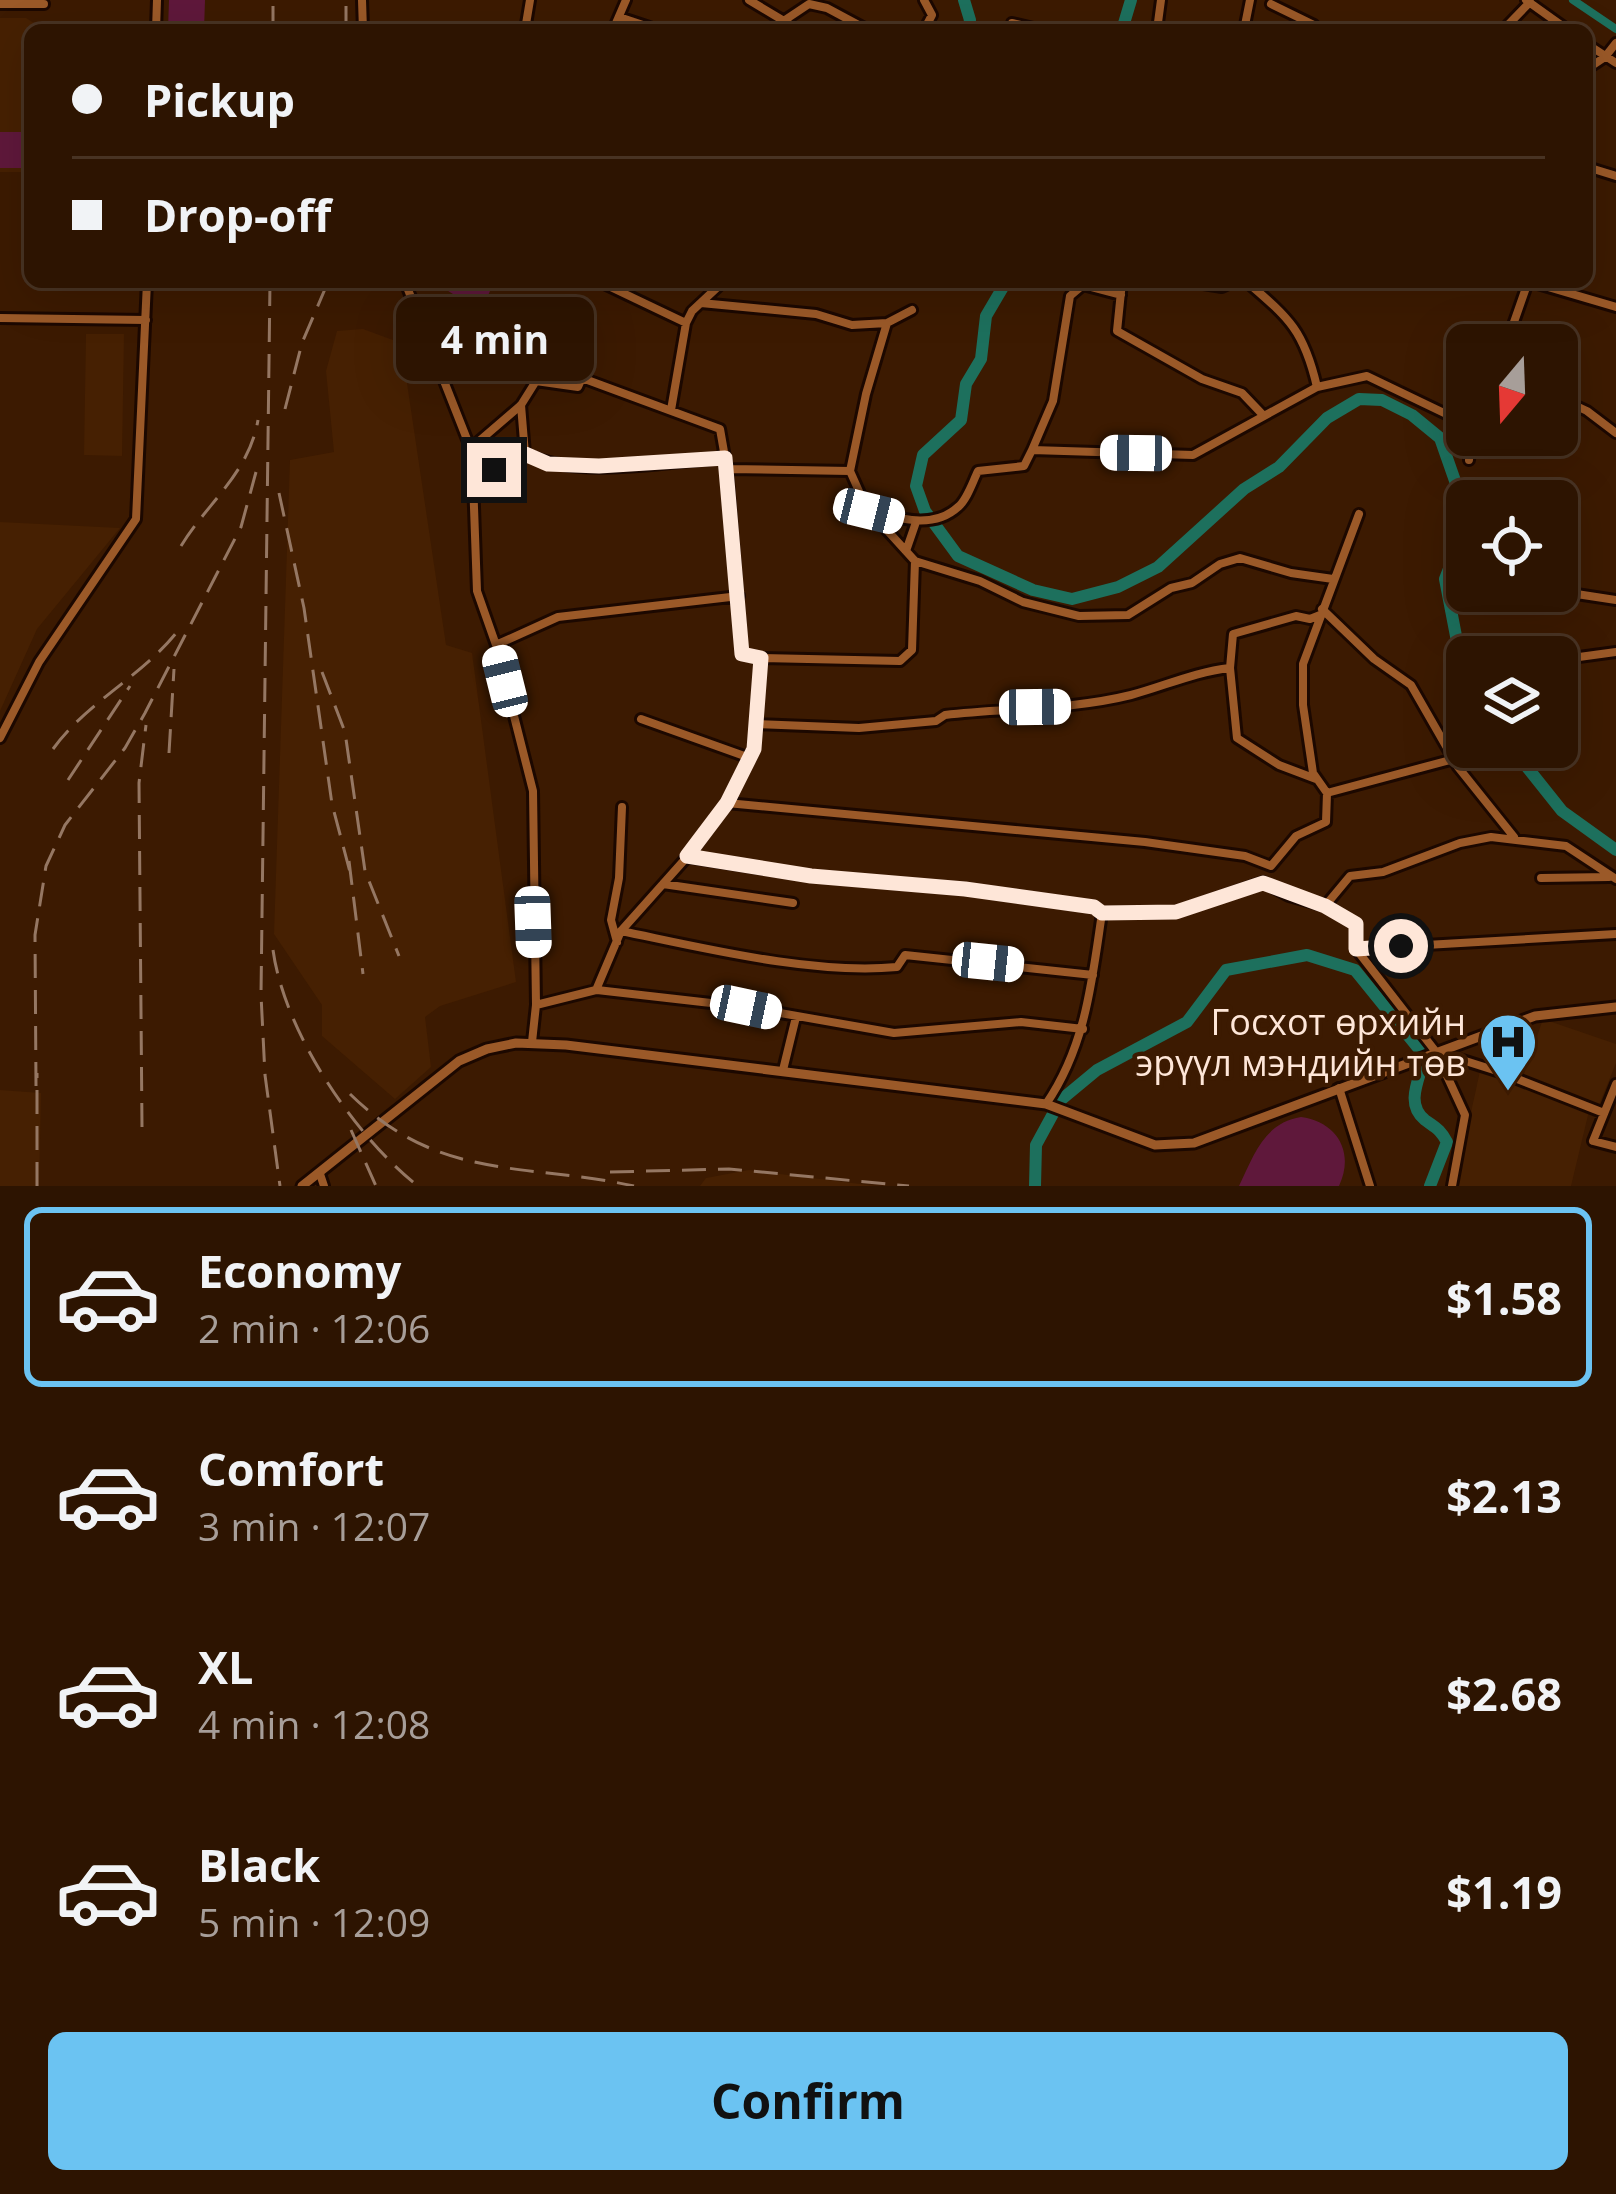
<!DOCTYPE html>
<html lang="en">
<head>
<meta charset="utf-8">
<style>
  body { margin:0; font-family:"Open Sans",sans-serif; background:#351d0b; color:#f1f3f6; height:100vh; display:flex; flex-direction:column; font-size:45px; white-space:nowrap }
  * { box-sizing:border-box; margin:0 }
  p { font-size:39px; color:#a79e99 }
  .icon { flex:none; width:66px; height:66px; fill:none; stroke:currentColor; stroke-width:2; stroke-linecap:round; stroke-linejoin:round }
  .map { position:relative; height:1186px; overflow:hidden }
  .panel { display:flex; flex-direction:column; background:#2d1401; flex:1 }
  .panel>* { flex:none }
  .hud { position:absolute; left:24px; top:24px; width:1569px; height:264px; border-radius:18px; box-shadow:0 12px 48px #0002,0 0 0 3px #483323; display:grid; align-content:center; height:264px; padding:0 48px; background:#2d1401 }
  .needle { width:78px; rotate:199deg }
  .tools { position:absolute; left:1446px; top:324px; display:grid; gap:24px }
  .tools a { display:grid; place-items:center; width:132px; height:132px; border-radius:18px; background:#2d1401; box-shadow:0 12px 48px #0002,0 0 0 3px #483323; font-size:60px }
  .end { position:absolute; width:54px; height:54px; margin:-27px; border:15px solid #fee6d8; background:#111; box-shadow:0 0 0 6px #111 }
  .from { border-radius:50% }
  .bubble { position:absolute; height:84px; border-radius:18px; background:#2d1401; box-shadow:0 12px 48px #0002,0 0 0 3px #483323; font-size:39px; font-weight:700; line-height:84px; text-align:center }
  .car { position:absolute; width:36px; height:72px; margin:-36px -18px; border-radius:15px; box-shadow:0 0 9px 3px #0007; background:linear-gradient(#fff 24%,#345 0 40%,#fff 0 76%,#345 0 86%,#fff 0) }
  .hud b { display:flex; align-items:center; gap:42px; height:114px; font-size:45px }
  .hud b+b { border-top:3px solid #483323 }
  .hud i { width:30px; height:30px; background:#f1f3f6 }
  ul { padding:21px 0 0; list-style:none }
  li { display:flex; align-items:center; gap:36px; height:180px; margin:0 24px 18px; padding:0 24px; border:6px solid transparent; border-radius:18px }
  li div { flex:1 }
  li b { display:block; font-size:45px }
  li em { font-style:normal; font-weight:700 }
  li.on { border-color:#6bc3f2 }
  li>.icon { width:108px; height:108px; stroke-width:1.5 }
  .cta { display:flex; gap:24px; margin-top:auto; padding:24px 48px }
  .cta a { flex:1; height:138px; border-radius:18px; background:#6bc3f2; color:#111; font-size:48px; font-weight:700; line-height:138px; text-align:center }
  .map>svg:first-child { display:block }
  .built { fill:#462002 }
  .green { fill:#5f183b }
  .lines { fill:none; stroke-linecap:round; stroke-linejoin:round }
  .canal { stroke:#1d705d; stroke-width:8 }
  .river { stroke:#1d705d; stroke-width:12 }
  .minor-casing { stroke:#1c0800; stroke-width:14 }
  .tertiary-casing { stroke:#1c0800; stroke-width:15 }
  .minor { stroke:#9b5928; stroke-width:8 }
  .tertiary { stroke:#9b5928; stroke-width:9 }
  .rail { stroke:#957763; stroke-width:3; stroke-dasharray:24 12; stroke-linecap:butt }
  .route { stroke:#fee6d8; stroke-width:15 }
  .labels { text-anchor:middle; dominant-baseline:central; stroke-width:9; stroke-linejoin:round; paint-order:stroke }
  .poi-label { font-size:36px; fill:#fee6d8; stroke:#3c1a01; text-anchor:end }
</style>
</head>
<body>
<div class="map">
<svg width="1616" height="1186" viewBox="0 0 1616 1186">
  <rect width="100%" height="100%" fill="#3c1a01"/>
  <path class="built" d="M0 18H26L45 30H30V172H0Z
    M363 329 401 343 446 645 472 653 516 982 440 1006 425 1017 431 1067 395 1099 322 1036V1005L274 934 290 460 334 452 326 371 337 331Z
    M86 334H124L122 456 84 455Z
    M0 522 120 528 37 629 0 711Z
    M1543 1019 1616 1044V1063L1599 1105 1523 1077Z
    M1480 1071 1589 1111 1571 1186H1455Z
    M0 1090 41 1093 39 1186H0Z
    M749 1170 876 1186H700L706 1178Z"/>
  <path class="green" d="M169 0H205L204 30H168Z
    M0 132H30V168H0Z
    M434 282H494L478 318 464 301Z
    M1301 1117C1337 1122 1355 1152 1339 1186H1239C1254 1155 1264 1123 1301 1117Z"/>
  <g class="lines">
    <path class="canal" d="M1573 0 1616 29"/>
    <path class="river" d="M964 0 970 20 968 30
      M1122 30 1131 0
      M1006 282 986 316 981 359 966 384 961 420 923 455 916 486 925 511 958 556 1033 590 1072 599 1118 587 1158 567 1244 489 1279 467 1327 418 1359 399 1382 400 1412 415 1440 438 1467 515
      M1467 523 1445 579 1456 636 1467 663
      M1511 747 1562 811 1616 850
      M1424 1060C1419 1080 1405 1104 1425 1120 1436 1128 1440 1129 1447 1142L1430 1186
      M1062 1099 1097 1070 1187 1022 1226 970 1307 955 1355 970 1419 1049
      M1035 1186 1036 1145 1054 1112"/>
    <g class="minor-casing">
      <path id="minor" d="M362 0 363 30
        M749 0 799 30
        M924 0 932 15 924 30
        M1526 0 1568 30
        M0 4H44
        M1271 4 1314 25
        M619 17 658 30
        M785 20 809 4 827 8 868 30
        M1012 23 1042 30
        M156 30 157 0
        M525 30 530 0
        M613 30 626 0
        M1157 30 1161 0
        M1244 30 1250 0
        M1503 30 1530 2
        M1587 44 1616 63
        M1587 69 1605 57 1616 43
        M1587 167 1616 176
        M405 282 472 452 477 591 496 645 533 791 536 1005 532 1042
        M600 282 686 323
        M1122 282 1117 331 1202 379 1242 393 1263 415
        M1191 282 1222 287 1233 282
        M1247 282C1290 319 1304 331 1317 387L1367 376 1467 424
        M1531 282 1616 307
        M701 303 816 314 852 325 887 323
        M0 318 146 320
        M1506 345 1528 282
        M1557 397 1587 411 1616 433
        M671 410 686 323 692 311 723 282
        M1032 450 1053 401 1070 296 1083 285 1121 295
        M472 452 478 442 521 405 536 381 578 387 582 378 720 429 727 469 850 471 866 394 887 323 912 310
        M525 454C583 480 663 462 725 458
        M1469 460 1471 435
        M475 482 515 456 525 454 521 405
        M869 511C898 518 933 530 958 507 967 500 973 481 978 471L1024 466 1032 450 1193 455 1317 387
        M906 551 916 522
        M915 561 980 581 1023 602 1079 616 1128 615 1171 588 1192 583 1220 564 1240 558 1291 573 1333 579
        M1536 591H1538
        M1557 591 1616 600
        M1322 609 1374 659 1411 685 1458 767 1514 837
        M496 645 558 617 739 596
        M761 658 900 661 912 650 915 561 866 507 850 471
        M1557 660 1616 652
        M1230 668 1233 634 1296 616 1310 619 1320 615
        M641 719 750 758
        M756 724 859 728 936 721 945 715C1006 708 1071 710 1131 695 1165 686 1194 672 1230 668L1237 738 1279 765 1316 779
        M0 738 39 662 136 519 147 282
        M1327 793 1454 759
        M727 803 1145 842 1245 856 1271 866 1296 836 1326 822 1327 793 1313 773 1303 705V664L1359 514
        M687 857 811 876 965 889 1094 907 1102 913 1176 912 1263 882 1289 896 1325 906 1350 876 1383 872 1460 843 1491 837 1566 846 1616 879
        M1541 878 1609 877
        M663 884 793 903
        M1325 906 1356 924V949L1436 1052 1465 1115 1452 1186
        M621 931C704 948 813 975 897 967L905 955 1093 975
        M617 942 611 920 619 878 622 807
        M1356 949 1616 934
        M597 990 746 1007 894 1033 1021 1022 1083 1029
        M536 1005 596 990 621 931 687 857 727 803 754 749 761 658 742 654 727 469
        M1437 1052 1497 1071 1604 1113
        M783 1070 796 1017
        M1616 1084 1593 1141 1616 1147
        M1339 1088 1370 1186
        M1046 1104C1086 1046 1092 980 1102 913
        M320 1174 324 1186"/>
    </g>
    <g class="tertiary-casing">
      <path id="tertiary" d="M302 1186 459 1061 487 1049 516 1043 566 1045 1046 1104 1155 1145 1194 1143 1535 1016 1616 1007"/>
    </g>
    <use href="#minor" class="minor"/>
    <use href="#tertiary" class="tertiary"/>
    <path class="rail" d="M273 30V0
      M346 30V0
      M270 282 261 995 265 1075 280 1186
      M285 409 302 343 328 282
      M279 493 304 608 332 804 350 872
      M181 546C208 502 249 473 258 420
      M322 672 345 732 365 871 399 956
      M53 749C87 702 141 677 177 632
      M169 753 174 669
      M68 780 130 686
      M349 861 363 974
      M273 950C284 1031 354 1136 418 1186
      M36 1086 35 935 46 866 65 825 125 748 145 713 241 527 256 472
      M350 1094C440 1182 522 1162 634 1186
      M142 1127 139 783 146 725
      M351 1130 376 1186
      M610 1172 729 1169 909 1186
      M37 1186V1073"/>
  </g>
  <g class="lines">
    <path class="route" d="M494 470 514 456 525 454 548 464 599 466 725 458 742 654 761 658 754 749 727 803 687 856 811 876 965 889 1094 907 1102 913 1176 912 1263 883 1325 906 1356 924V949L1401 946"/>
  </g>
  <defs>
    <g id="hospital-pin" transform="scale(3)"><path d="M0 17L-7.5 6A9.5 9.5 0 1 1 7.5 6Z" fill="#6bc3f2" stroke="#3c1a01"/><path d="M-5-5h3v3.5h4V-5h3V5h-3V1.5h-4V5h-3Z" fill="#111"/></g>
  </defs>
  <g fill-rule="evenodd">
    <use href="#hospital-pin" x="1508" y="1042"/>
  </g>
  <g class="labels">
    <g class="poi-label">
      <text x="1466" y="1021">Госхот өрхийн<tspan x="1466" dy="41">эрүүл мэндийн төв</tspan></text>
    </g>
  </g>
</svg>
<div class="tools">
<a><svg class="needle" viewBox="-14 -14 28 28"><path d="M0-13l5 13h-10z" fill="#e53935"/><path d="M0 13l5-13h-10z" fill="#a79e99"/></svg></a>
<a><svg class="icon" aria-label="locate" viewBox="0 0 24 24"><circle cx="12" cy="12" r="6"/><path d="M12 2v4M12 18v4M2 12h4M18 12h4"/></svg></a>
<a><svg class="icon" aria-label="layers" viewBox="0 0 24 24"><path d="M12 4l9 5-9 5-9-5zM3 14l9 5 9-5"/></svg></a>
</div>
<i class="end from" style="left:1401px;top:946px"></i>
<i class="end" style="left:494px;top:470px"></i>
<div class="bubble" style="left:396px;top:297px;width:198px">4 min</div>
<i class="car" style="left:1136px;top:453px;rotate:271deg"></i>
<i class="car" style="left:869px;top:511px;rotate:104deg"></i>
<i class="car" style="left:505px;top:681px;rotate:346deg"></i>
<i class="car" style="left:1035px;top:707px;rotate:89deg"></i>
<i class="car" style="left:533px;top:922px;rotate:178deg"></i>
<i class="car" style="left:988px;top:962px;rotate:96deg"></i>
<i class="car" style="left:746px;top:1007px;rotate:102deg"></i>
<div class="hud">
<b><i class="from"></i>Pickup</b>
<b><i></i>Drop-off</b>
</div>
</div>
<section class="panel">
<ul>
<li class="on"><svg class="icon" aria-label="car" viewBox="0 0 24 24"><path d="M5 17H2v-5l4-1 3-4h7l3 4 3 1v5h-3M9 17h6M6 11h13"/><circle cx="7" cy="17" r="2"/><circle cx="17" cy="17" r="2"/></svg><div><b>Economy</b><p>2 min · 12:06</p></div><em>$1.58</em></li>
<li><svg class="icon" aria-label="car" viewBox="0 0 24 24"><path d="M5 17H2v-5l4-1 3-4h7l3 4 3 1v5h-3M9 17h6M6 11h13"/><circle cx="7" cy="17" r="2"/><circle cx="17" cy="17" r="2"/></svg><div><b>Comfort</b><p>3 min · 12:07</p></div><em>$2.13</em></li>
<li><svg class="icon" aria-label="car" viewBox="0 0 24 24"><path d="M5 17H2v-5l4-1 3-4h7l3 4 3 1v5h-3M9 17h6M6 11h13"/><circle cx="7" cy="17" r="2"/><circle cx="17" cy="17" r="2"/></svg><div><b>XL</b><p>4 min · 12:08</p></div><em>$2.68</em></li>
<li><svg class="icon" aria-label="car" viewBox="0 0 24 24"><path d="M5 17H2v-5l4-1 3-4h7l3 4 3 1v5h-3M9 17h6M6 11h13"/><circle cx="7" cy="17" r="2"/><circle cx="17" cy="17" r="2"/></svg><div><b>Black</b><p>5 min · 12:09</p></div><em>$1.19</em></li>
</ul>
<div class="cta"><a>Confirm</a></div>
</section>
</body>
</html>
